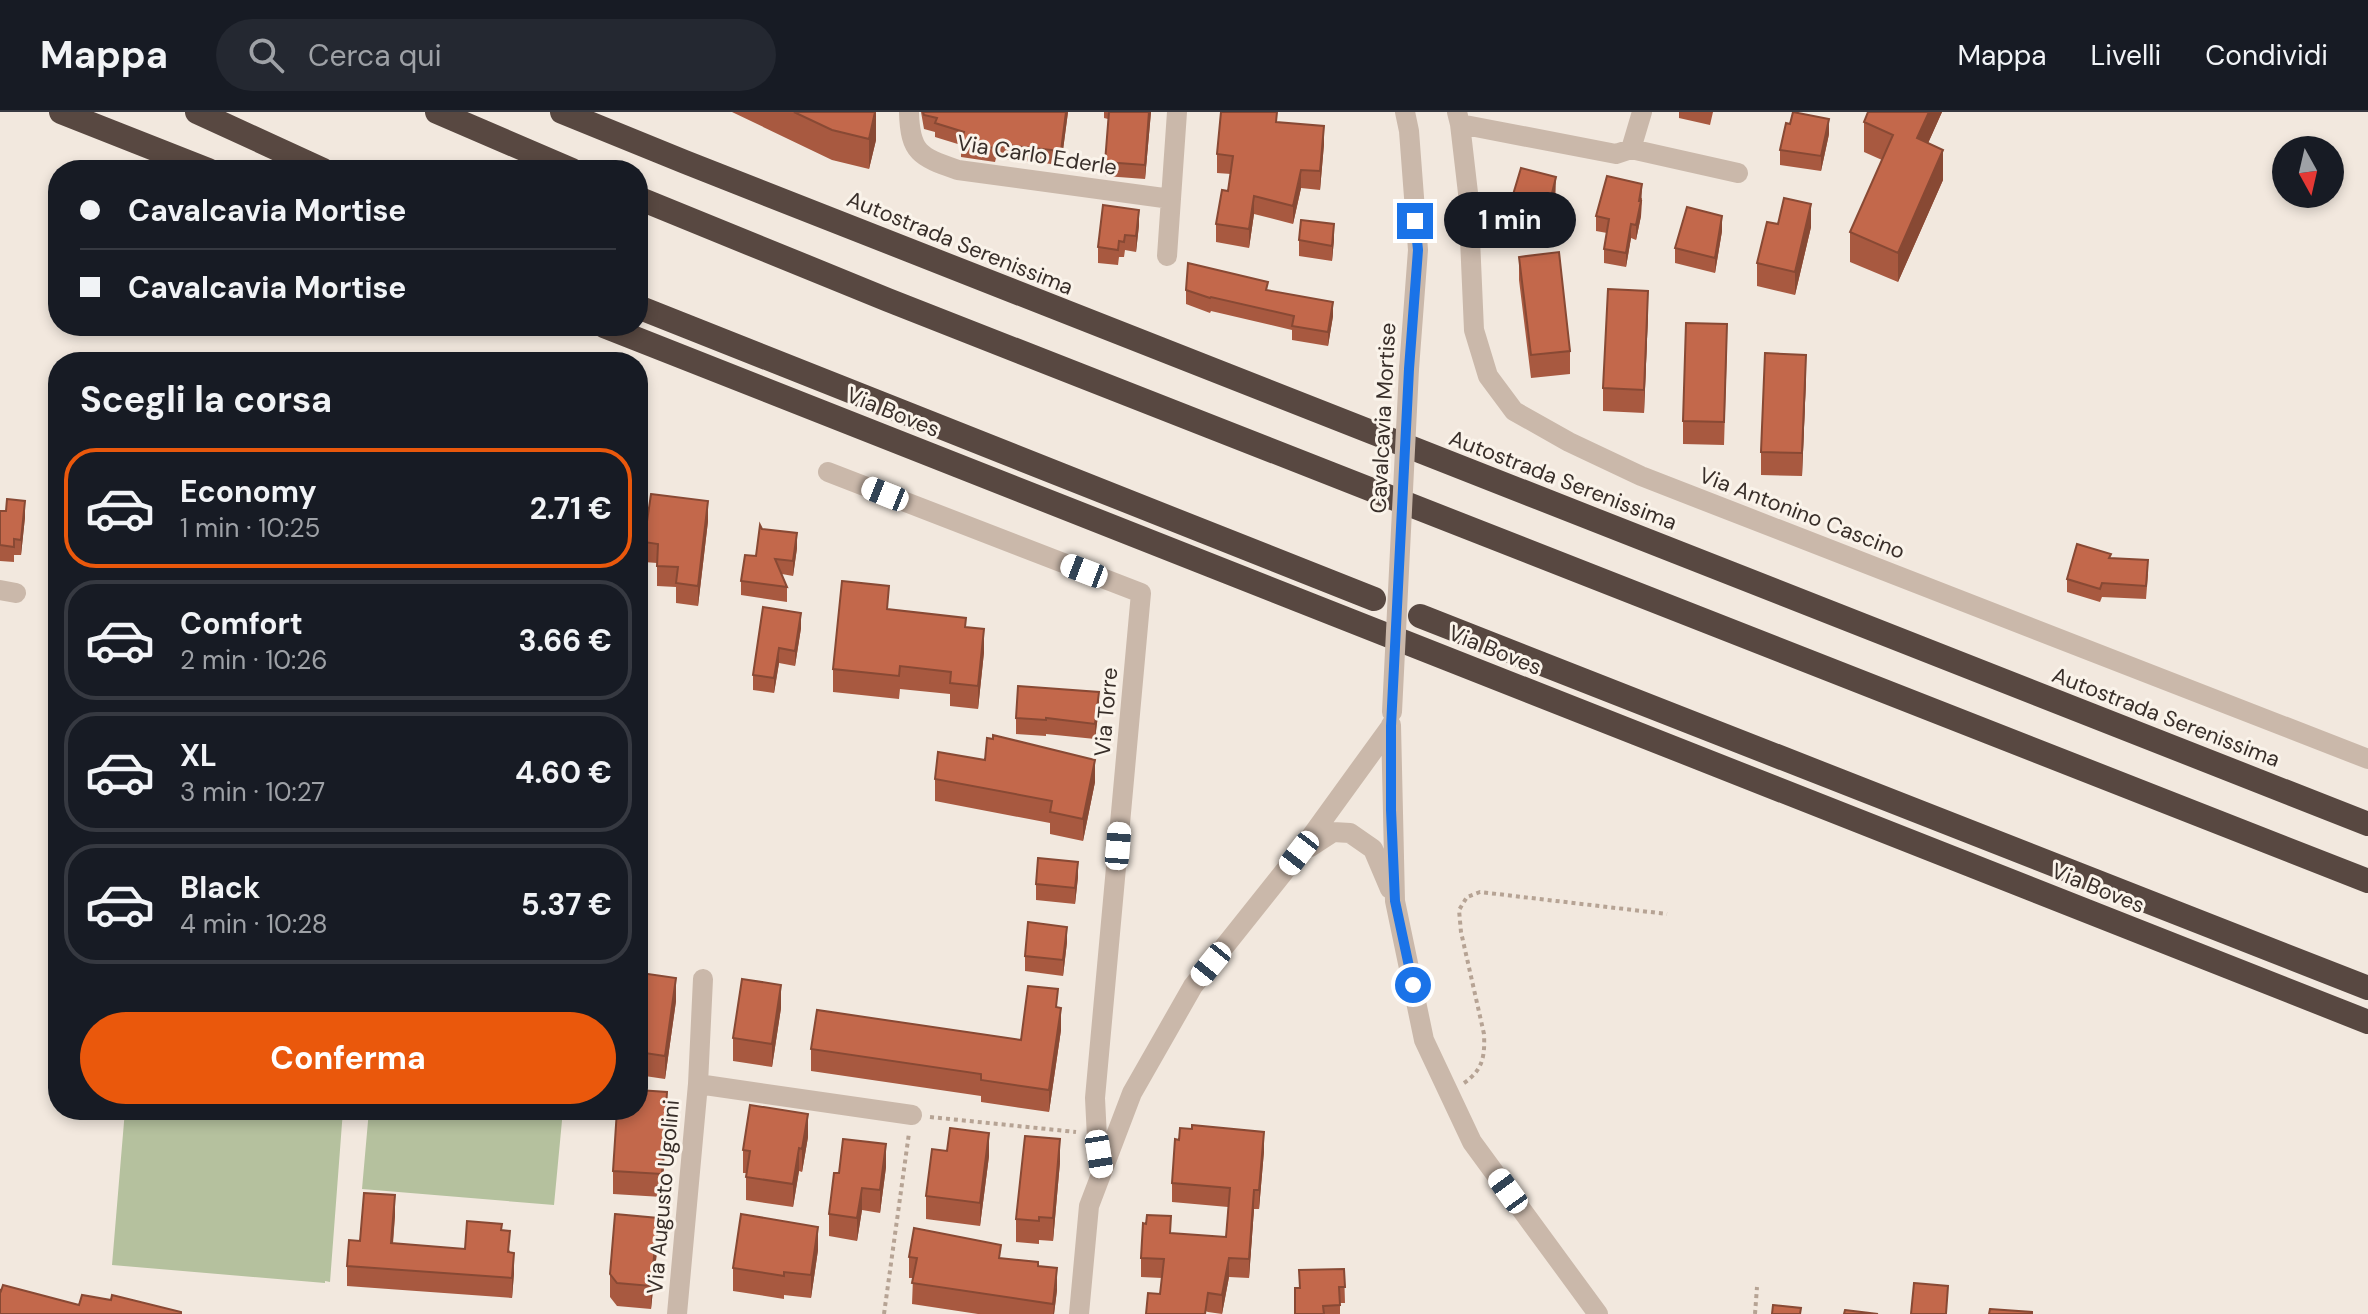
<!DOCTYPE html>
<html lang="it">
<head>
<meta charset="utf-8">
<style>
  body { margin:0; font-family:"DM Sans",sans-serif; background:#242831; color:#f1f3f6; height:100vh; display:flex; flex-direction:column; font-size:30px; white-space:nowrap }
  * { box-sizing:border-box; margin:0 }
  p { font-size:26px; color:#9ea1a6 }
  .icon { flex:none; width:44px; height:44px; fill:none; stroke:currentColor; stroke-width:2; stroke-linecap:round; stroke-linejoin:round }
  .map { position:relative; flex:1; overflow:hidden }
  .sheet { position:absolute; left:48px; top:240px; width:600px; height:768px; display:flex; flex-direction:column; background:#171b24; border-radius:32px; box-shadow:0 4px 12px #0003 }
  .sheet>* { flex:none }
  .hud { position:absolute; left:48px; top:48px; width:600px; height:176px; border-radius:32px; box-shadow:0 4px 12px #0003; display:grid; align-content:center; height:176px; padding:0 32px; background:#171b24 }
  .needle { width:52px; rotate:172deg }
  .fabs { position:absolute; left:2272px; top:24px; display:grid; gap:16px }
  .fabs a { display:grid; place-items:center; width:72px; height:72px; border-radius:50%; background:#171b24; box-shadow:0 4px 12px #0003; font-size:40px }
  .end { position:absolute; width:36px; height:36px; margin:-18px; border:10px solid #1a73e8; background:#fff; box-shadow:0 0 0 4px #fff }
  .from { border-radius:50% }
  .bubble { position:absolute; height:56px; border-radius:28px; background:#171b24; box-shadow:0 4px 12px #0003; font-size:26px; font-weight:700; line-height:56px; text-align:center }
  .car { position:absolute; width:24px; height:48px; margin:-24px -12px; border-radius:10px; box-shadow:0 0 6px 2px #0007; background:linear-gradient(#fff 24%,#345 0 40%,#fff 0 76%,#345 0 86%,#fff 0) }
  .hud b { display:flex; align-items:center; gap:28px; height:76px; font-size:30px }
  .hud b+b { border-top:2px solid #363941 }
  .hud i { width:20px; height:20px; background:#f1f3f6 }
  ul { padding:0; list-style:none }
  li { display:flex; align-items:center; gap:24px; height:120px; margin:0 16px 12px; padding:0 16px; border:4px solid #363941; border-radius:32px }
  li div { flex:1 }
  li b { display:block; font-size:30px }
  li em { font-style:normal; font-weight:700 }
  li.selected { border-color:#ea580c }
  li>.icon { width:72px; height:72px; stroke-width:1.5 }
  h2 { padding:0 32px; font-size:36px; line-height:96px }
  .cta { display:flex; gap:16px; margin-top:auto; padding:16px 32px }
  .cta a { flex:1; height:92px; border-radius:48px; background:#ea580c; color:#fff; font-size:32px; font-weight:700; line-height:92px; text-align:center }
  header { display:flex; align-items:center; gap:48px; box-sizing:border-box; height:112px; padding:0 40px; background:#171b24; border-bottom:2px solid #363941 }
  header strong { font-size:38px }
  nav { display:flex; gap:44px; margin-inline-start:auto; font-size:28px }
  .search { width:560px; height:72px; background:#242831; display:flex; align-items:center; gap:20px; box-sizing:border-box; padding:0 28px; border-radius:44px; color:#9ea1a6; font-size:30px }
  .map>svg:first-child { display:block }
  .grass { fill:#b5c19e }
  .lines { fill:none; stroke-linecap:round; stroke-linejoin:round }
  .path { stroke:#b6a394; stroke-width:4; stroke-dasharray:4 4; stroke-linecap:butt }
  .minor { stroke:#cab8aa; stroke-width:20 }
  .highway { stroke:#584841; stroke-width:24 }
  .minor-bridge { stroke:#cab8aa; stroke-width:20 }
  .wall { fill:#a85940 }
  .shaded-wall { fill:#884934 }
  .building { fill:#c3684b; stroke:#884934; stroke-width:2 }
  .route { stroke:#1a73e8; stroke-width:10 }
  .labels { text-anchor:middle; dominant-baseline:central; stroke-width:6; stroke-linejoin:round; paint-order:stroke }
  .street-label { font-size:22px; fill:#382e29; stroke:#faf3ea }
</style>
</head>
<body>
<header>
<strong>Mappa</strong>
<div class="search"><svg class="icon" aria-label="search" viewBox="0 0 24 24"><circle cx="10" cy="10" r="6"/><path d="M15 15l6 6"/></svg>Cerca qui</div>
<nav><a>Mappa</a><a>Livelli</a><a>Condividi</a></nav>
</header>
<div class="map">
<svg width="2368" height="1202" viewBox="0 0 2368 1202">
  <rect width="100%" height="100%" fill="#f2e8de"/>
  <path class="grass" d="M125 998H343L330 1170 325 1169V1171L112 1153Z
    M369 998H563L554 1093 362 1077Z"/>
  <g class="lines">
    <path class="path" d="M1464 971C1483 958 1485 944 1484 922L1461 820 1459 798 1467 785 1480 780 1667 802
      M930 1005 1076 1020
      M884 1202 909 1021
      M1755 1202 1757 1175"/>
    <path class="minor" d="M909 0C910 42 921 45 958 58L1171 87
      M1405 0 1409 19 1418 138 1409 257
      M1457 0 1460 12 1468 81 1474 218 1488 264 1514 299 1569 330 1641 364 2368 647
      M1460 12 1616 42 1631 37 1642 0
      M1631 37 1738 61
      M1167 144 1177 0
      M828 360 1141 481 1095 986 1097 1026 1102 1058
      M0 478 16 481
      M1391 613 1395 789 1424 928 1472 1030 1598 1202
      M1310 735 1333 720 1350 721 1373 737 1390 777
      M698 972 703 867
      M677 1202 698 972 912 1003
      M1079 1202 1089 1094 1132 981 1193 874 1299 741 1391 614"/>
    <path class="highway" d="M61 0 208 58
      M197 0 323 58
      M437 0 572 58
      M562 0 685 50 2368 712
      M638 86 888 188 2368 769
      M638 195 1374 487
      M604 214 2368 910
      M1420 504 2368 876"/>
    <path class="minor-bridge" d="M1392 600 1409 257"/>
  </g>
  <path class="wall" d="M732 0H876V28L869 57 832 48Z
    M921 0H1068L1061 53 996 46 995 50 961 45V33L935 25V20L924 17Z
    M1104 0H1151L1145 67 1105 64 1108 7 1104 6Z
    M1679 0H1713L1710 13 1679 6Z
    M1868 0H1942L1928 31 1943 68 1898 170 1850 150V120L1882 48 1864 40V10Z
    M1277 10 1324 32 1320 78 1301 76 1293 112 1254 102 1249 136 1216 130V112L1228 79 1231 62 1217 61V42Z
    M1829 22 1821 59 1780 53V38Z
    M1556 81 1555 97 1549 122 1509 112V96Z
    M1642 86 1641 104 1636 128 1631 126 1626 155 1604 151V137L1607 121 1596 119V104Z
    M1778 112 1811 115 1795 183 1757 174V151Z
    M1139 113 1136 140 1125 138 1124 145H1119L1118 153 1098 151V135Z
    M1722 119 1715 161 1675 151V136Z
    M1334 127 1332 149 1299 144V128Z
    M1519 145 1570 239V262L1531 266 1519 168Z
    M1186 178 1333 204 1328 234 1292 228V218L1211 199 1210 201 1186 192Z
    M1648 202 1644 301 1603 299V276Z
    M1727 235 1724 333 1683 332V309Z
    M1806 266 1802 364 1761 363V340Z
    M58 360V390L50 389V381Z
    M0 399 25 405 21 443H14V450L0 449Z
    M708 409 698 494 676 491V475L657 474V451L644 450V430Z
    M762 417 797 436 793 464 782 462 787 475V490L741 483V469L756 444Z
    M2111 446 2148 462 2146 487 2102 485 2100 490 2067 480V467Z
    M763 495 801 516 795 554 779 551 774 581 753 578V563Z
    M889 498 966 515 984 540 978 597 950 594V582L900 577 899 587 833 580V557Z
    M1099 595 1095 627 1046 622V624L1016 622V606Z
    M935 667 1095 670 1083 729 1050 722V711L935 689Z
    M1078 765 1075 792 1036 788V772Z
    M1067 830 1063 864 1025 859V844Z
    M638 881 676 889 665 967 638 963Z
    M781 896 772 955 733 949V926Z
    M1058 896 1061 918 1049 1000 981 990V984L811 959V937L1021 928Z
    M667 1003 662 1085 613 1082V1059Z
    M808 1025 802 1060 799 1059 793 1095 746 1088V1061H743V1038Z
    M947 1039 989 1044 980 1114 926 1107V1084Z
    M1264 1039 1259 1097H1254L1249 1166 1229 1165 1222 1202 1208 1200 1160 1182 1162 1166 1141 1165V1146L1171 1121 1226 1125 1228 1095 1172 1090V1071Z
    M1060 1050 1053 1129 1039 1128V1132L1016 1130V1107Z
    M886 1055 880 1101 862 1098 857 1129 829 1124V1102L839 1061Z
    M395 1103 393 1132 465 1137 502 1118 510 1140 514 1161 512 1186 347 1174V1154Z
    M658 1129 651 1197 617 1194 610 1185V1162Z
    M818 1138 811 1186 784 1183V1187L733 1179V1156Z
    M909 1145 1001 1146 1038 1154 1057 1178 1054 1202H978L912 1192 913 1166H909Z
    M1344 1157 1345 1191H1340V1202H1295L1299 1176Z"/>
  <path class="shaded-wall" d="M876 0V28L869 57V27Z
    M1066 0H1068L1061 53V39Z
    M1149 0H1151L1145 67V53Z
    M1929 0H1942L1917 56V26Z
    M1829 7V22L1821 59V44Z
    M1324 14V32L1320 78V59Z
    M1943 38V68L1898 170V141Z
    M1301 58V76L1293 112V94Z
    M1556 65 1555 97 1549 122V106L1552 81Z
    M1642 72 1641 104 1636 128V113Z
    M1254 84V102L1249 136V117Z
    M1811 92V115L1795 183V160Z
    M1139 98V113L1136 140V124Z
    M1722 104V119L1715 161V146Z
    M1334 112V127L1332 149V134Z
    M1631 112V126L1626 155V141Z
    M1648 179V202L1644 301V278Z
    M1333 190V204L1328 234V220Z
    M1806 243V266L1802 364V341Z
    M25 389V405L21 443V428Z
    M708 389V409L698 494V474Z
    M797 421V436L793 464V449Z
    M801 501V516L795 554V539Z
    M984 517V540L978 597V574Z
    M779 536V551L774 581V566Z
    M1099 580V595L1095 627V612Z
    M1095 648V670L1083 729V707Z
    M1078 750V765L1075 792V776Z
    M1067 815V830L1063 864V848Z
    M676 866V889L665 967V944Z
    M781 873V896L772 955V932Z
    M1061 896V918L1049 1000V978Z
    M667 980V1003L662 1085V1062Z
    M808 1002V1025L802 1060V1037Z
    M1264 1020V1039L1259 1097V1078Z
    M989 1021V1044L980 1114V1091Z
    M1060 1027V1050L1053 1129V1106Z
    M886 1032V1055L880 1101V1078Z
    M799 1036V1059L793 1095V1072Z
    M862 1076V1098L857 1129V1106Z
    M1254 1078V1097L1249 1166V1147Z
    M395 1083V1103L391 1152V1131Z
    M658 1106V1129L651 1197V1174Z
    M818 1115V1138L811 1186V1163Z
    M514 1141V1161L512 1186V1166Z
    M1229 1146V1165L1222 1202V1183Z
    M1057 1156V1178L1054 1202H1053Z"/>
  <path class="building" d="M794 0H875L869 27 832 18Z
    M923 0H1066L1061 39 996 32 995 36 961 31 964 20 935 11 937 6 924 3Z
    M1109 0H1149L1145 53 1105 50Z
    M1221 0H1277L1276 10 1324 14 1320 59 1301 58 1293 94 1254 84 1249 117 1216 112 1222 78 1228 79 1233 44 1217 42Z
    M1793 0 1829 7 1821 44 1780 38 1786 11 1790 12Z
    M1868 0H1929L1917 26 1943 38 1898 141 1850 120 1893 23 1864 10Z
    M1521 56 1556 65 1552 81 1555 82 1549 106 1509 96Z
    M1607 64 1642 72 1639 89H1641L1636 113 1631 112 1626 141 1604 137 1609 107 1596 104Z
    M1784 86 1811 92 1795 160 1757 151 1767 110 1778 112Z
    M1103 93 1139 98 1136 124 1125 123 1124 130 1119 129 1118 138 1098 135Z
    M1687 95 1722 104 1715 146 1675 136Z
    M1301 108 1334 112 1332 134 1299 128Z
    M1559 140 1570 239 1531 243 1519 145Z
    M1188 151 1268 170 1266 178 1333 190 1328 220 1292 214 1294 204 1211 185 1210 186 1186 178Z
    M1608 177 1648 179 1644 278 1603 276Z
    M1686 211 1727 212 1724 310 1683 309Z
    M1765 241 1806 243 1802 341 1761 340Z
    M52 360H58V382L50 381Z
    M651 382 708 389 698 474 676 471 678 455 657 454 658 432 644 430Z
    M7 387 25 389 21 428 14 427V435L0 433V399H6Z
    M760 413 762 417 797 421 793 449 775 447 787 475 741 469 745 443 756 444Z
    M2077 432 2111 442 2109 446 2148 448 2146 474 2102 471 2100 477 2067 467Z
    M842 469 889 474 887 497 966 506 965 515 984 517 978 574 950 571 951 560 900 554 899 564 833 557Z
    M763 495 801 501 795 539 779 536 774 566 753 563Z
    M1018 574 1099 580 1095 612 1046 606V608L1016 606Z
    M993 623 1095 648 1083 707 1050 700 1052 689 935 667 938 640 985 648 987 626 993 627Z
    M1038 746 1078 750 1075 776 1036 772Z
    M1028 810 1067 815 1063 848 1025 844Z
    M641 861 676 866 665 944 638 940V881Z
    M742 867 781 873 772 932 733 926Z
    M1028 874 1058 877 1056 895 1061 896 1049 978 981 968V962L811 937 817 898 1021 928Z
    M638 978 667 980 662 1062 613 1059 617 998H638Z
    M750 993 808 1002 802 1037 799 1036 793 1072 746 1065 750 1039 743 1038Z
    M1192 1013 1264 1020 1259 1078H1254L1249 1147 1229 1146 1222 1183 1208 1181 1205 1202H1146L1148 1181 1160 1182 1164 1147 1141 1146 1143 1111 1146 1112 1147 1103 1171 1104 1170 1121 1226 1125 1230 1076 1172 1071 1175 1027 1179 1028 1180 1016 1192 1017Z
    M950 1016 989 1021 980 1091 926 1084 932 1037 947 1039Z
    M1025 1024 1060 1027 1053 1106 1039 1105V1109L1016 1107Z
    M843 1027 886 1032 880 1078 862 1076 857 1106 829 1102 834 1061H839Z
    M364 1081 395 1083 391 1131 465 1137 467 1109 502 1112 501 1118 510 1119 508 1140 514 1141 512 1166 347 1154 349 1128 360 1129Z
    M615 1102 658 1106 651 1174 617 1171 610 1162Z
    M741 1102 818 1115 811 1163 784 1160V1164L733 1156Z
    M914 1116 1001 1133 999 1146 1038 1150V1154L1057 1156 1053 1192 912 1171 917 1146 909 1145Z
    M1344 1157 1345 1175H1339L1340 1193 1323 1194 1324 1202H1295V1176H1300L1299 1158Z
    M1914 1171 1948 1174 1946 1202H1911Z
    M3 1173 79 1193 82 1183 111 1188 112 1183 181 1200V1202H0V1178L1 1179Z
    M1773 1193 1801 1196 1800 1202H1772Z
    M1990 1197 2032 1200V1202H1989Z
    M1845 1198 1878 1202H1844Z"/>
  <g class="lines">
    <path class="route" d="M1413 873 1395 789 1391 698V614L1409 257 1418 138 1415 109"/>
  </g>
  <g class="labels">
    <g class="street-label">
      <text transform="translate(1037 43) rotate(9)">Via Carlo Ederle</text>
      <text transform="translate(960 131) rotate(22)">Autostrada Serenissima</text>
      <text transform="translate(893 300) rotate(22)">Via Boves</text>
      <text transform="translate(1383 306) rotate(-87)">Cavalcavia Mortise</text>
      <text transform="translate(1563 368) rotate(21)">Autostrada Serenissima</text>
      <text transform="translate(1802 401) rotate(21)">Via Antonino Cascino</text>
      <text transform="translate(1495 538) rotate(22)">Via Boves</text>
      <text transform="translate(1106 600) rotate(-85)">Via Torre</text>
      <text transform="translate(2166 605) rotate(21)">Autostrada Serenissima</text>
      <text transform="translate(2098 776) rotate(22)">Via Boves</text>
      <text transform="translate(663 1085) rotate(-85)">Via Augusto Ugolini</text>
    </g>
  </g>
</svg>
<div class="fabs">
<a><svg class="needle" viewBox="-14 -14 28 28"><path d="M0-13l5 13h-10z" fill="#e53935"/><path d="M0 13l5-13h-10z" fill="#9ea1a6"/></svg></a>
</div>
<i class="end from" style="left:1413px;top:873px"></i>
<i class="end" style="left:1415px;top:109px"></i>
<div class="bubble" style="left:1444px;top:80px;width:132px">1 min</div>
<i class="car" style="left:885px;top:382px;rotate:292deg"></i>
<i class="car" style="left:1084px;top:459px;rotate:291deg"></i>
<i class="car" style="left:1118px;top:734px;rotate:5deg"></i>
<i class="car" style="left:1299px;top:741px;rotate:218deg"></i>
<i class="car" style="left:1211px;top:852px;rotate:219deg"></i>
<i class="car" style="left:1099px;top:1042px;rotate:171deg"></i>
<i class="car" style="left:1508px;top:1079px;rotate:324deg"></i>
<div class="hud">
<b><i class="from"></i>Cavalcavia Mortise</b>
<b><i></i>Cavalcavia Mortise</b>
</div>
<section class="sheet">
<h2>Scegli la corsa</h2>
<ul>
<li class="selected"><svg class="icon" aria-label="car" viewBox="0 0 24 24"><path d="M5 17H2v-5l4-1 3-4h7l3 4 3 1v5h-3M9 17h6M6 11h13"/><circle cx="7" cy="17" r="2"/><circle cx="17" cy="17" r="2"/></svg><div><b>Economy</b><p>1 min · 10:25</p></div><em>2.71 €</em></li>
<li><svg class="icon" aria-label="car" viewBox="0 0 24 24"><path d="M5 17H2v-5l4-1 3-4h7l3 4 3 1v5h-3M9 17h6M6 11h13"/><circle cx="7" cy="17" r="2"/><circle cx="17" cy="17" r="2"/></svg><div><b>Comfort</b><p>2 min · 10:26</p></div><em>3.66 €</em></li>
<li><svg class="icon" aria-label="car" viewBox="0 0 24 24"><path d="M5 17H2v-5l4-1 3-4h7l3 4 3 1v5h-3M9 17h6M6 11h13"/><circle cx="7" cy="17" r="2"/><circle cx="17" cy="17" r="2"/></svg><div><b>XL</b><p>3 min · 10:27</p></div><em>4.60 €</em></li>
<li><svg class="icon" aria-label="car" viewBox="0 0 24 24"><path d="M5 17H2v-5l4-1 3-4h7l3 4 3 1v5h-3M9 17h6M6 11h13"/><circle cx="7" cy="17" r="2"/><circle cx="17" cy="17" r="2"/></svg><div><b>Black</b><p>4 min · 10:28</p></div><em>5.37 €</em></li>
</ul>
<div class="cta"><a>Conferma</a></div>
</section>
</div>
</body>
</html>
